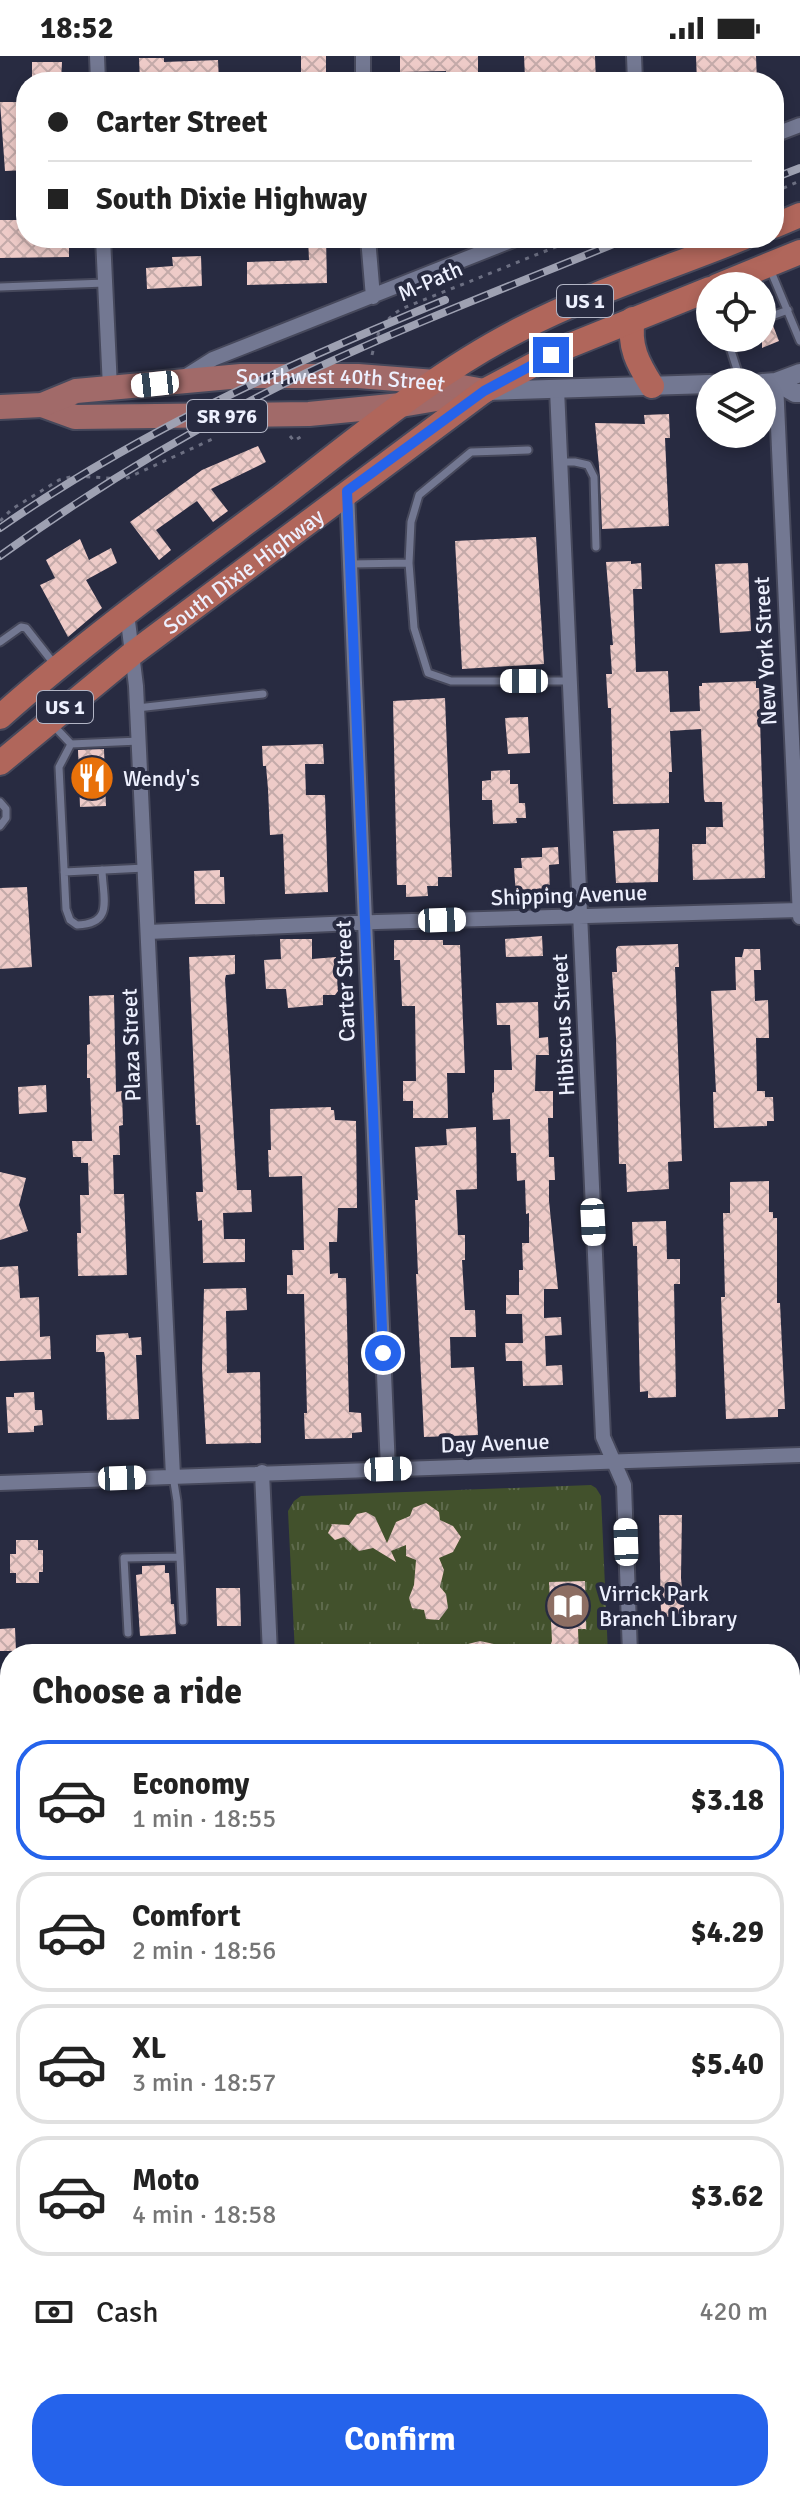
<!DOCTYPE html>
<html lang="en">
<head>
<meta charset="utf-8">
<style>
  body { margin:0; font-family:Signika,sans-serif; background:#f6f6f6; color:#222; height:100vh; display:flex; flex-direction:column; font-size:30px; white-space:nowrap }
  * { box-sizing:border-box; margin:0 }
  p { font-size:26px; color:#767676 }
  .icon { flex:none; width:44px; height:44px; fill:none; stroke:currentColor; stroke-width:2; stroke-linecap:round; stroke-linejoin:round }
  .map { position:relative; flex:1; overflow:hidden }
  .side { position:absolute; left:0px; top:1588px; width:800px; height:858px; display:flex; flex-direction:column; background:#fff; border-radius:32px 32px 0 0; box-shadow:0 4px 12px #0003 }
  .side>* { flex:none }
  .banner { position:absolute; left:16px; top:16px; width:768px; height:176px; border-radius:32px; box-shadow:0 4px 12px #0003; display:grid; align-content:center; height:176px; padding:0 32px; background:#fff }
  .controls { position:absolute; left:696px; top:216px; display:grid; gap:16px }
  .controls a { display:grid; place-items:center; width:80px; height:80px; border-radius:50%; background:#fff; box-shadow:0 4px 12px #0003; font-size:40px }
  .end { position:absolute; width:36px; height:36px; margin:-18px; border:10px solid #2563eb; background:#fff; box-shadow:0 0 0 4px #fff }
  .from { border-radius:50% }
  .car { position:absolute; width:24px; height:48px; margin:-24px -12px; border-radius:10px; box-shadow:0 0 6px 2px #0007; background:linear-gradient(#fff 24%,#345 0 40%,#fff 0 76%,#345 0 86%,#fff 0) }
  .banner b { display:flex; align-items:center; gap:28px; height:76px; font-size:30px }
  .banner b+b { border-top:2px solid #e0e0e0 }
  .banner i { width:20px; height:20px; background:#222 }
  ul { padding:0; list-style:none }
  li { display:flex; align-items:center; gap:24px; height:120px; margin:0 16px 12px; padding:0 16px; border:4px solid #e0e0e0; border-radius:32px }
  li div { flex:1 }
  li b { display:block; font-size:30px }
  li em { font-style:normal; font-weight:700 }
  li.on { border-color:#2563eb }
  li>.icon { width:72px; height:72px; stroke-width:1.5 }
  h2 { padding:0 32px; font-size:36px; line-height:96px }
  .pay { display:flex; align-items:center; gap:20px; height:88px; padding:0 32px; font-size:30px }
  .pay p { margin-inline-start:auto }
  .primary-button { display:flex; gap:16px; margin-top:auto; padding:16px 32px }
  .primary-button a { flex:1; height:92px; border-radius:32px; background:#2563eb; color:#fff; font-size:32px; font-weight:700; line-height:92px; text-align:center }
  .status { display:flex; justify-content:space-between; align-items:center; height:56px; padding:0 40px; background:#fff; direction:ltr }
  .status svg { height:22px; fill:currentColor }
  .map>svg:first-child { display:block }
  .park { fill:url(#park-tufts) }
  .building { fill:url(#building-cross-hatch) }
  .lines { fill:none; stroke-linecap:round; stroke-linejoin:round }
  .service-casing { stroke:#46485b; stroke-width:11 }
  .minor-casing { stroke:#46485b; stroke-width:18 }
  .tertiary-casing { stroke:#46485b; stroke-width:22 }
  .primary-casing { stroke:#46485b; stroke-width:28 }
  .trunk-casing { stroke:#46485b; stroke-width:28 }
  .path { stroke:#6c6f82; stroke-width:3; stroke-dasharray:4 6; stroke-linecap:butt }
  .service { stroke:#737892; stroke-width:7 }
  .minor { stroke:#737892; stroke-width:14 }
  .tertiary { stroke:#737892; stroke-width:18 }
  .primary { stroke:#a16a69; stroke-width:24 }
  .trunk { stroke:#b0665b; stroke-width:24 }
  .rail-casing { stroke:#9ea1b2; stroke-width:8 }
  .rail { stroke:#282b41; stroke-width:5; stroke-dasharray:15; stroke-linecap:butt }
  .route { stroke:#2563eb; stroke-width:10 }
  .labels { text-anchor:middle; dominant-baseline:central; stroke-width:8; stroke-linejoin:round; paint-order:stroke }
  .shield { fill:#282b41; stroke:#b2b5c5; stroke-width:2 }
  .shield-label { font-size:20px; font-weight:bold; fill:#edf0fe }
  .street-label { font-size:22px; fill:#edf0fe; stroke:#282b41 }
  .poi-label { font-size:22px; fill:#edf0fe; stroke:#282b41; text-anchor:start }
</style>
</head>
<body>
<div class="status"><b>18:52</b><svg viewBox="0 0 49 12"><path d="M0 12V9h3v3zM5 12V6h3v6zM10 12V3h3v9zM15 12V0h3v12zM26 1h20v11H26zM47 4h2v5h-2z"/></svg></div>
<div class="map">
<svg width="800" height="2445" viewBox="0 0 800 2445">
  <defs>
    <pattern id="park-tufts" width="24" height="20" patternUnits="userSpaceOnUse" patternTransform="scale(2)"><rect width="24" height="20" fill="#42512c"/><path d="M3 7l-1-3M5 7V3M7 7l1-3M15 17l-1-3M17 17v-4M19 17l1-3" fill="none" stroke="#5e6a4c"/></pattern>
    <pattern id="building-cross-hatch" width="8" height="8" patternUnits="userSpaceOnUse" patternTransform="scale(2)"><rect width="8" height="8" fill="#eecbc8"/><path d="M0 0l8 8M0 8l8-8" fill="none" stroke="#c4aaa9"/></pattern>
  </defs>
  <rect width="100%" height="100%" fill="#282b41"/>
  <path class="park" d="M591 1429 596 1432 601 1440 608 1598H295L288 1455 294 1445 301 1440Z"/>
  <path class="building" d="M301 0H326V25H301Z
    M400 0H478V21L446 22V15L400 16Z
    M524 0H595L596 26H560V20L525 22Z
    M696 0H756L757 26H697Z
    M139 2H164V6L218 4 219 26H140Z
    M32 6H62L61 26H32Z
    M0 46H26V114L5 115Z
    M0 164H26V182H69V201L0 202Z
    M308 182H326L327 227 247 229V206L309 204Z
    M201 200 202 230 147 233 146 212 173 210 172 201Z
    M762 245 767 255 763 259V264L772 267 779 285 762 292Z
    M669 358 670 382H665L669 470 602 473 600 421 595 367 645 368 644 359Z
    M258 390 266 406 211 433 228 455 213 466 197 445 156 474 171 494 159 504 130 466 202 414Z
    M536 481 544 608 462 613 455 485Z
    M80 483 89 504 111 492 117 507 86 524 102 552 68 581 40 529 55 522 46 504Z
    M631 505V508L641 507 642 533H633L636 616 668 615 670 656 700 655 699 630H702V627L756 625V632H759L765 822 693 824 692 788H706V771H723L722 746H705L704 743 701 673 670 675 672 716H669V747L613 748 611 652H608L606 618H612L610 589H613L606 506Z
    M748 507 751 575 720 577 715 508Z
    M445 642 452 821H438V830H427L428 840 406 841V829H397L393 645Z
    M528 661 530 697 508 698 505 662Z
    M323 688 324 708H305L306 739H325L328 836 285 838 283 778 270 779 268 733 266 710H263L262 690Z
    M104 693 106 750 80 751 78 694Z
    M510 714V728H518L519 747H525L526 762H516L517 767 493 768 492 744H482V725L491 724V715Z
    M659 773 658 826 616 827 613 775Z
    M558 791 559 808 549 809 550 837 516 839 514 812H522L521 802 542 801V792Z
    M220 814V821H224L225 848H195L194 815Z
    M27 831 32 911 0 913V832Z
    M542 880 543 900 506 901 505 883Z
    M280 883H312V903L336 901 338 935 335 939H323V949L288 952 286 933H266L264 904 281 903Z
    M394 884H443V889H460L465 1017H447L448 1062H413V1045H403V1025H416L415 950H402L400 904H394Z
    M678 888 679 911H675L682 1105 668 1106 669 1133 627 1136 626 1108H619L616 982 612 916H617L616 893 618 890Z
    M744 893H760L761 914H754L755 945 768 944 769 982H756L757 1035H765V1041H773L774 1065H767V1070L714 1072 713 1036H716L711 935 736 934 735 901H742Z
    M235 899V918L226 919 225 923 237 1134H251L252 1156 223 1157 224 1183H245V1206L203 1207 202 1164 198 1165 196 1136H203L200 1069H196L189 901Z
    M114 939 116 1036 122 1035 123 1069 119 1070 120 1099H113L114 1138H124L127 1219 78 1220 77 1177H81L80 1139H89L88 1107H81V1101H73L72 1085H92L90 1022H87V989L90 988 89 940Z
    M538 946 539 982 548 981 549 999H536L535 1035H553V1062H548L549 1101H554L555 1124H549V1145L558 1233H544V1262L561 1261 562 1279 545 1280 546 1310 562 1309 563 1329 523 1330 522 1305H506L505 1287H523L522 1258H506V1239H519V1214H523L522 1187H529V1157L526 1158 525 1124 517 1125 516 1097H511L510 1063 493 1064 492 1037 494 1036V1014H512L510 969H497L496 947Z
    M46 1029 47 1056 19 1058 18 1031Z
    M331 1051V1054H334L335 1064 356 1065 357 1152H338L337 1186H329L330 1218 338 1217V1222H346L349 1356 361 1357 362 1376 352 1377V1382L305 1383 304 1357H307L304 1238H287V1219H293L292 1194H304L302 1120 269 1121 268 1094H271L270 1053Z
    M476 1071 477 1133 456 1134 458 1179H465V1204H462L465 1254H475L476 1281H450L451 1312 474 1311 478 1379 424 1381 416 1218H418L415 1144H418L415 1091 447 1089 446 1073Z
    M0 1116 26 1122 19 1149 28 1175 0 1184Z
    M769 1125V1156H773V1162H777V1247H780L785 1353H778V1361L726 1363 721 1241H725L723 1157H730V1126Z
    M666 1165 667 1203H680V1228H674L676 1341 648 1342V1335L640 1336 637 1190H633L632 1166Z
    M18 1210 20 1242 39 1241 40 1281 50 1280 51 1303 0 1305V1211Z
    M246 1232 247 1254 226 1255 227 1317 260 1316 261 1387 206 1388 202 1312 204 1233Z
    M128 1277 129 1282 141 1281 142 1299H136L139 1363 107 1364 105 1301 104 1296H96V1279Z
    M34 1336 35 1354H42L43 1369 34 1370V1376L8 1377 6 1341H14V1337Z
    M426 1447 439 1456 440 1464 453 1470 461 1481 453 1496 439 1502 444 1514 440 1531 446 1538 448 1552 439 1564 426 1563 424 1554 412 1552 409 1542 414 1529 416 1504 406 1500V1489L391 1495 396 1506 373 1492 359 1495 344 1481 335 1484 328 1477 332 1469 331 1468 349 1469 357 1458 366 1456 375 1461 387 1487 396 1466 410 1460 413 1452Z
    M659 1459H682L681 1522 685 1561H661Z
    M16 1484H38V1494H43V1516H39V1527H16V1517H10V1498H16Z
    M165 1509V1517H169L171 1548H174L176 1578 140 1580 136 1519 142 1518V1510Z
    M585 1525 586 1573H578L579 1598H547L552 1585 549 1526Z
    M216 1532H240L241 1570H217Z
    M15 1572 16 1595H0V1573Z
    M480 1585 517 1593V1598H448V1593Z"/>
  <g class="lines">
    <g class="service-casing">
      <path id="service" d="M770 213 800 285
        M0 231 105 227
        M769 261 788 254
        M727 282 741 326
        M560 406H575L588 409 594 421 596 491
        M409 507 414 572 428 617 451 625H571
        M351 508 409 507 411 466 419 439 471 396 528 394
        M0 586 21 571 26 572 55 609
        M137 652 263 638
        M53 669 71 688 139 685
        M71 688 59 711 66 853 70 864 77 869C114 868 103 843 102 814
        M0 746 6 753V762L0 770
        M64 816 145 812
        M180 1501 183 1565
        M128 1577 124 1502 180 1501 177 1445 173 1420
        M25 2436V2445
        M217 2436V2445"/>
    </g>
    <g class="minor-casing">
      <path id="minor" d="M97 0 98 26
        M363 0V26
        M634 0 635 26
        M774 79 800 69
        M103 182 110 332
        M368 182 373 241
        M183 322 213 303 518 182
        M776 326 800 861
        M557 333 603 1381 624 1429 630 1598
        M347 436 388 1413
        M127 557 136 630 173 1420
        M148 876 377 866 800 854
        M262 1416 270 1598
        M0 1427 800 1399
        M790 1673H800
        M0 1703H10
        M790 1873 800 1872
        M0 1904H10
        M790 2072H800
        M0 2104H10
        M790 2275H800
        M0 2304H10
        M300 2436V2445
        M662 2436V2445"/>
    </g>
    <g class="tertiary-casing">
      <path id="tertiary" d="M776 326 795 337H800
        M762 327 776 326 800 317
        M487 335 710 328"/>
    </g>
    <g class="primary-casing">
      <g id="primary">
        <path d="M42 349 75 361 309 358 401 349 466 338"/>
        <path id="s1" d="M0 351 42 349 76 335 241 320H358L435 326 484 335"/>
      </g>
    </g>
    <g class="trunk-casing">
      <g id="trunk">
        <path d="M774 170 800 159"/>
        <path d="M717 230 800 196"/>
        <path d="M633 263C628 290 638 308 652 330"/>
        <path d="M0 661C89 582 186 512 281 441 358 382 433 318 519 274 590 237 669 212 743 182"/>
        <path id="s2" d="M0 707 132 598 484 335 571 289 710 233"/>
      </g>
    </g>
    <path class="path" d="M774 136 800 125
      M372 299C378 275 380 268 401 253L578 182
      M290 380 294 385 302 380
      M0 465 12 453 59 424 74 420 125 423 217 381"/>
    <use href="#service" class="service"/>
    <use href="#minor" class="minor"/>
    <use href="#tertiary" class="tertiary"/>
    <use href="#primary" class="primary"/>
    <use href="#trunk" class="trunk"/>
    <g class="rail-casing">
      <path id="rail" d="M774 122 800 112
        M0 472C138 376 290 307 445 244
        M0 500C97 430 200 368 308 316 412 267 521 226 628 182"/>
    </g>
    <use href="#rail" class="rail"/>
  </g>
  <g class="lines">
    <path class="route" d="M383 1297 347 435 484 335 551 299"/>
  </g>
  <defs>
    <g id="restaurant-disc" transform="scale(2.3)"><circle r="9.5" fill="#e8710a" stroke="#282b41"/><path d="M-5-6h1v4h1v-4h1v4h1v-4h1v5L-1.5 .5V6h-2V.5L-5-1ZM5-6V6H3V1.5H1.5Q1.5-4 5-6Z" fill="#fff"/></g>
    <g id="library-disc" transform="scale(2.3)"><circle r="9.5" fill="#8d6e63" stroke="#282b41"/><path d="M-6-4Q-3-5.5-.7-3.5V5Q-3 3-6 4ZM6-4Q3-5.5 .7-3.5V5Q3 3 6 4Z" fill="#fff"/></g>
  </defs>
  <g fill-rule="evenodd">
    <use href="#restaurant-disc" x="92" y="722"/>
    <use href="#library-disc" x="568" y="1550"/>
  </g>
  <g class="labels">
    <g class="shield">
      <rect x="557" y="229" width="56" height="32" rx="6"/>
      <rect x="187" y="344" width="80" height="32" rx="6"/>
      <rect x="37" y="635" width="56" height="32" rx="6"/>
    </g>
    <g class="shield-label">
      <text x="585" y="245">US 1</text>
      <text x="227" y="360">SR 976</text>
      <text x="65" y="651">US 1</text>
    </g>
    <g class="street-label">
      <text transform="translate(430 225) rotate(-24)">M-Path</text>
      <text stroke="none"><textPath href="#s1" startOffset="344">Southwest 40th Street</textPath></text>
      <text stroke="none"><textPath href="#s2" startOffset="310">South Dixie Highway</textPath></text>
      <text transform="translate(765 595) rotate(-93)">New York Street</text>
      <text transform="translate(569 839) rotate(-2)">Shipping Avenue</text>
      <text transform="translate(345 925) rotate(-92)">Carter Street</text>
      <text transform="translate(563 969) rotate(-93)">Hibiscus Street</text>
      <text transform="translate(131 989) rotate(-92)">Plaza Street</text>
      <text transform="translate(495 1387) rotate(-2)">Day Avenue</text>
    </g>
    <g class="poi-label">
      <text x="123" y="722">Wendy's</text>
      <text x="599" y="1537">Virrick Park<tspan x="599" dy="25">Branch Library</tspan></text>
    </g>
  </g>
</svg>
<div class="controls">
<a><svg class="icon" aria-label="locate" viewBox="0 0 24 24"><circle cx="12" cy="12" r="6"/><path d="M12 2v4M12 18v4M2 12h4M18 12h4"/></svg></a>
<a><svg class="icon" aria-label="layers" viewBox="0 0 24 24"><path d="M12 4l9 5-9 5-9-5zM3 14l9 5 9-5"/></svg></a>
</div>
<i class="end from" style="left:383px;top:1297px"></i>
<i class="end" style="left:551px;top:299px"></i>
<i class="car" style="left:155px;top:328px;rotate:264deg"></i>
<i class="car" style="left:524px;top:625px;rotate:270deg"></i>
<i class="car" style="left:442px;top:864px;rotate:88deg"></i>
<i class="car" style="left:593px;top:1166px;rotate:177deg"></i>
<i class="car" style="left:388px;top:1413px;rotate:88deg"></i>
<i class="car" style="left:122px;top:1422px;rotate:88deg"></i>
<i class="car" style="left:626px;top:1486px;rotate:358deg"></i>
<div class="banner">
<b><i class="from"></i>Carter Street</b>
<b><i></i>South Dixie Highway</b>
</div>
<section class="side">
<h2>Choose a ride</h2>
<ul>
<li class="on"><svg class="icon" aria-label="car" viewBox="0 0 24 24"><path d="M5 17H2v-5l4-1 3-4h7l3 4 3 1v5h-3M9 17h6M6 11h13"/><circle cx="7" cy="17" r="2"/><circle cx="17" cy="17" r="2"/></svg><div><b>Economy</b><p>1 min · 18:55</p></div><em>$3.18</em></li>
<li><svg class="icon" aria-label="car" viewBox="0 0 24 24"><path d="M5 17H2v-5l4-1 3-4h7l3 4 3 1v5h-3M9 17h6M6 11h13"/><circle cx="7" cy="17" r="2"/><circle cx="17" cy="17" r="2"/></svg><div><b>Comfort</b><p>2 min · 18:56</p></div><em>$4.29</em></li>
<li><svg class="icon" aria-label="car" viewBox="0 0 24 24"><path d="M5 17H2v-5l4-1 3-4h7l3 4 3 1v5h-3M9 17h6M6 11h13"/><circle cx="7" cy="17" r="2"/><circle cx="17" cy="17" r="2"/></svg><div><b>XL</b><p>3 min · 18:57</p></div><em>$5.40</em></li>
<li><svg class="icon" aria-label="car" viewBox="0 0 24 24"><path d="M5 17H2v-5l4-1 3-4h7l3 4 3 1v5h-3M9 17h6M6 11h13"/><circle cx="7" cy="17" r="2"/><circle cx="17" cy="17" r="2"/></svg><div><b>Moto</b><p>4 min · 18:58</p></div><em>$3.62</em></li>
</ul>
<div class="pay"><svg class="icon" aria-label="cash" viewBox="0 0 24 24"><path d="M3 7h18v10H3z"/><circle cx="12" cy="12" r="2"/></svg>Cash<p>420 m</p></div>
<div class="primary-button"><a>Confirm</a></div>
</section>
</div>
</body>
</html>
